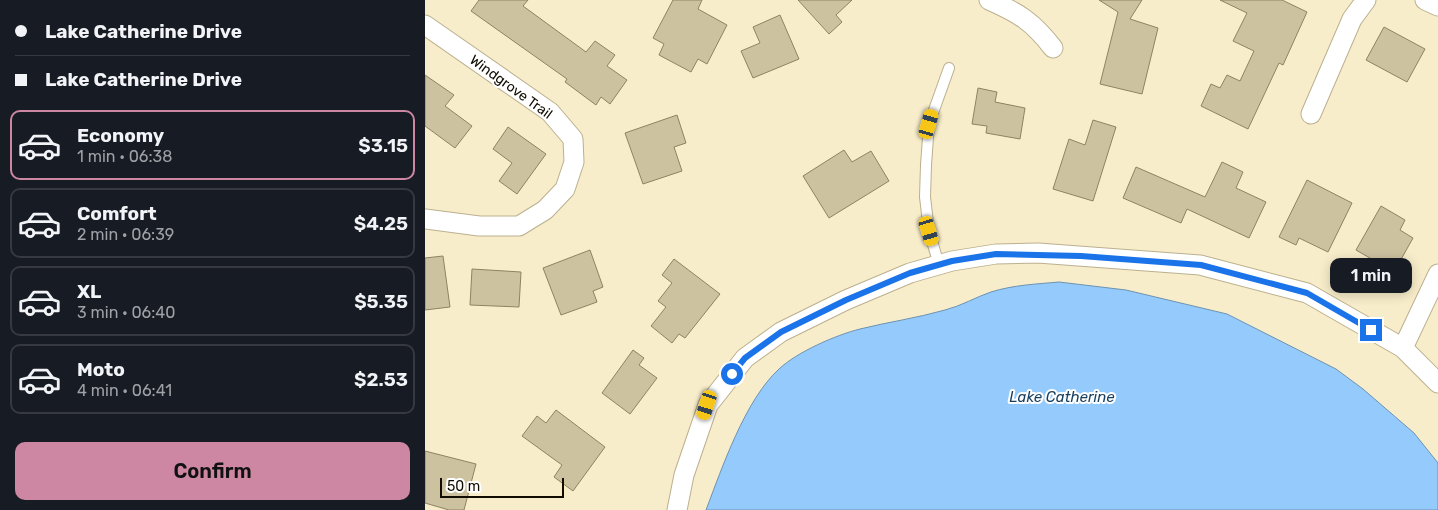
<!DOCTYPE html>
<html lang="en">
<head>
<meta charset="utf-8">
<style>
  body { margin:0; font-family:Rubik,sans-serif; background:#20242c; color:#f1f3f6; height:100vh; display:flex; flex-direction:column; font-size:19px; white-space:nowrap }
  * { box-sizing:border-box; margin:0 }
  p { font-size:16px; color:#9ea1a6 }
  .icon { flex:none; width:28px; height:28px; fill:none; stroke:currentColor; stroke-width:2; stroke-linecap:round; stroke-linejoin:round }
  .map { position:relative; flex:1; overflow:hidden }
  .sheet { display:flex; flex-direction:column; background:#171b24; width:425px }
  .sheet>* { flex:none }
  .top-card { display:grid; align-content:center; height:110px; padding:0 15px; background:#171b24 }
  .scale { position:absolute; left:15px; bottom:12px; width:124px; box-sizing:border-box; padding-left:5px; border:2px solid #100c02; border-top:0; font-size:14px; line-height:18px; white-space:nowrap; color:#100c02; -webkit-text-stroke:4px #fff; paint-order:stroke }
  .end { position:absolute; width:22px; height:22px; margin:-11px; border:6px solid #1a73e8; background:#fff; box-shadow:0 0 0 2px #fff }
  .from { border-radius:50% }
  .bubble { position:absolute; height:35px; border-radius:10px; background:#171b24; box-shadow:0 2px 12px #0003; font-size:16px; font-weight:600; line-height:35px; text-align:center }
  .car { position:absolute; width:15px; height:30px; margin:-15px -8px; border-radius:6px; box-shadow:0 0 4px 1px #0007; background:linear-gradient(#f5c518 24%,#345 0 40%,#f5c518 0 76%,#345 0 86%,#f5c518 0) }
  .top-card b { display:flex; align-items:center; gap:18px; height:48px; font-size:19px }
  .top-card b+b { border-top:1px solid #363941 }
  .top-card i { width:12px; height:12px; background:#f1f3f6 }
  ul { padding:0; list-style:none }
  li { display:flex; align-items:center; gap:15px; height:70px; margin:0 10px 8px; padding:0 5px; border:2px solid #363941; border-radius:10px }
  li div { flex:1 }
  li b { display:block; font-size:19px }
  li em { font-style:normal; font-weight:600 }
  li.selected { border-color:#cd87a2 }
  li>.icon { width:45px; height:45px; stroke-width:1.5 }
  .action { display:flex; gap:10px; margin-top:auto; padding:10px 15px }
  .action a { flex:1; height:58px; border-radius:10px; background:#cd87a2; color:#111; font-size:20px; font-weight:600; line-height:58px; text-align:center }
  main { display:flex; flex:1; min-height:0 }
  .map>svg:first-child { display:block }
  .water { fill:#95cbfc; stroke:#6d92b1 }
  .building { fill:#cdc2a0; stroke:#8d8363 }
  .lines { fill:none; stroke-linecap:round; stroke-linejoin:round }
  .lane-casing { stroke:#bbb08f; stroke-width:12 }
  .street-casing { stroke:#bbb08f; stroke-width:21 }
  .lane { stroke:#fff; stroke-width:10 }
  .street { stroke:#fff; stroke-width:19 }
  .route { stroke:#1a73e8; stroke-width:6 }
  .labels { text-anchor:middle; dominant-baseline:central; stroke-width:4; stroke-linejoin:round; paint-order:stroke }
  .street-label { font-size:14px; fill:#100c02; stroke:#fff }
  .water-label { font-size:15px; font-style:italic; fill:#163e5e; stroke:#fff }
</style>
</head>
<body>
<main>
<section class="sheet">
<div class="top-card">
<b><i class="from"></i>Lake Catherine Drive</b>
<b><i></i>Lake Catherine Drive</b>
</div>
<ul>
<li class="selected"><svg class="icon" aria-label="car" viewBox="0 0 24 24"><path d="M5 17H2v-5l4-1 3-4h7l3 4 3 1v5h-3M9 17h6M6 11h13"/><circle cx="7" cy="17" r="2"/><circle cx="17" cy="17" r="2"/></svg><div><b>Economy</b><p>1 min · 06:38</p></div><em>$3.15</em></li>
<li><svg class="icon" aria-label="car" viewBox="0 0 24 24"><path d="M5 17H2v-5l4-1 3-4h7l3 4 3 1v5h-3M9 17h6M6 11h13"/><circle cx="7" cy="17" r="2"/><circle cx="17" cy="17" r="2"/></svg><div><b>Comfort</b><p>2 min · 06:39</p></div><em>$4.25</em></li>
<li><svg class="icon" aria-label="car" viewBox="0 0 24 24"><path d="M5 17H2v-5l4-1 3-4h7l3 4 3 1v5h-3M9 17h6M6 11h13"/><circle cx="7" cy="17" r="2"/><circle cx="17" cy="17" r="2"/></svg><div><b>XL</b><p>3 min · 06:40</p></div><em>$5.35</em></li>
<li><svg class="icon" aria-label="car" viewBox="0 0 24 24"><path d="M5 17H2v-5l4-1 3-4h7l3 4 3 1v5h-3M9 17h6M6 11h13"/><circle cx="7" cy="17" r="2"/><circle cx="17" cy="17" r="2"/></svg><div><b>Moto</b><p>4 min · 06:41</p></div><em>$2.53</em></li>
</ul>
<div class="action"><a>Confirm</a></div>
</section>
<div class="map">
<svg width="1013" height="510" viewBox="0 0 1013 510">
  <rect width="100%" height="100%" fill="#f8edca"/>
  <path class="water" d="M634 282 701 290 802 314 911 369 938 389 989 433 1013 463V510H281C297 468 320 400 354 369 372 352 411 335 435 329 463 322 492 318 520 310 536 306 551 297 566 292 588 285 612 284 634 282Z"/>
  <path class="building" d="M54 0H103L98 6 161 52 170 41 190 55 182 66 202 80 185 104 176 97 171 105 140 82 142 79 46 11Z
    M248 0H277L273 9 302 25 282 64 273 59 266 72 234 55 239 44 228 38Z
    M373 0H427L411 15 417 22 404 34Z
    M674 0H717L705 19 733 28 717 94 675 84 693 12Z
    M795 0H857L882 12 858 65 854 63 823 129 776 106 786 84 795 88 802 75 815 81 829 51 808 41 822 13Z
    M355 15 374 59 328 78 316 51 335 43 328 27Z
    M959 27 1000 49 982 82 941 60Z
    M0 75 29 95 20 106 47 126 30 148 0 126Z
    M553 88 572 92 570 102 600 108 595 139 561 133 562 126 547 124Z
    M252 115 261 143 249 147 257 171 218 184 200 133Z
    M668 120 691 127 668 201 628 189 644 139 660 145Z
    M83 127 121 154 92 194 74 181 87 163 68 149Z
    M419 150 427 162 446 151 464 181 404 218 378 176Z
    M797 162 818 172 811 188 841 202 824 238 762 209 756 223 698 198 711 167 780 197Z
    M882 180 927 203 903 252 874 238 871 245 854 237Z
    M956 206 980 220 975 230 988 238 969 272 931 250Z
    M165 250 178 287 168 291 172 302 136 315 118 268Z
    M18 256 25 307 0 310V258Z
    M249 259 295 294 260 338 254 334 247 343 226 326 241 307 233 301 247 283 237 275Z
    M47 269 96 272 94 307 45 305Z
    M208 350 219 358 214 365 232 378 205 414 177 393Z
    M131 410 180 447 148 491 129 477 137 465 97 436 112 416 121 423Z
    M0 451 51 464 39 510H24L0 503Z"/>
  <g class="lines">
    <g class="lane-casing">
      <path id="lane" d="M514 265 504 231 500 197 501 165 504 124 524 68"/>
    </g>
    <g class="street-casing">
      <path id="street" d="M564 0C594 13 608 22 628 48
        M1000 0 1013 6
        M0 25 125 112 148 139 149 162 140 189 120 210 94 226H54L0 219
        M886 114 927 19 941 0
        M978 348 1013 274
        M252 510 259 475 283 405 320 358 356 332 421 300 485 273 527 261 571 254 613 253 775 265 882 293 978 348 1013 383"/>
    </g>
    <use href="#lane" class="lane"/>
    <use href="#street" class="street"/>
  </g>
  <g class="lines">
    <path class="route" d="M307 374 320 358 356 332 421 300 485 273 527 261 571 254 656 256 776 265 882 293 946 330"/>
  </g>
  <g class="labels">
    <g class="street-label">
      <text transform="translate(86 87) rotate(36)">Windgrove Trail</text>
    </g>
    <g class="water-label">
      <text x="637" y="397">Lake Catherine</text>
    </g>
  </g>
</svg>
<div class="scale">50 m</div>
<i class="end from" style="left:307px;top:374px"></i>
<i class="end" style="left:946px;top:330px"></i>
<div class="bubble" style="left:905px;top:258px;width:82px">1 min</div>
<i class="car" style="left:504px;top:124px;rotate:16deg"></i>
<i class="car" style="left:504px;top:231px;rotate:163deg"></i>
<i class="car" style="left:282px;top:405px;rotate:198deg"></i>
</div>
</main>
</body>
</html>
